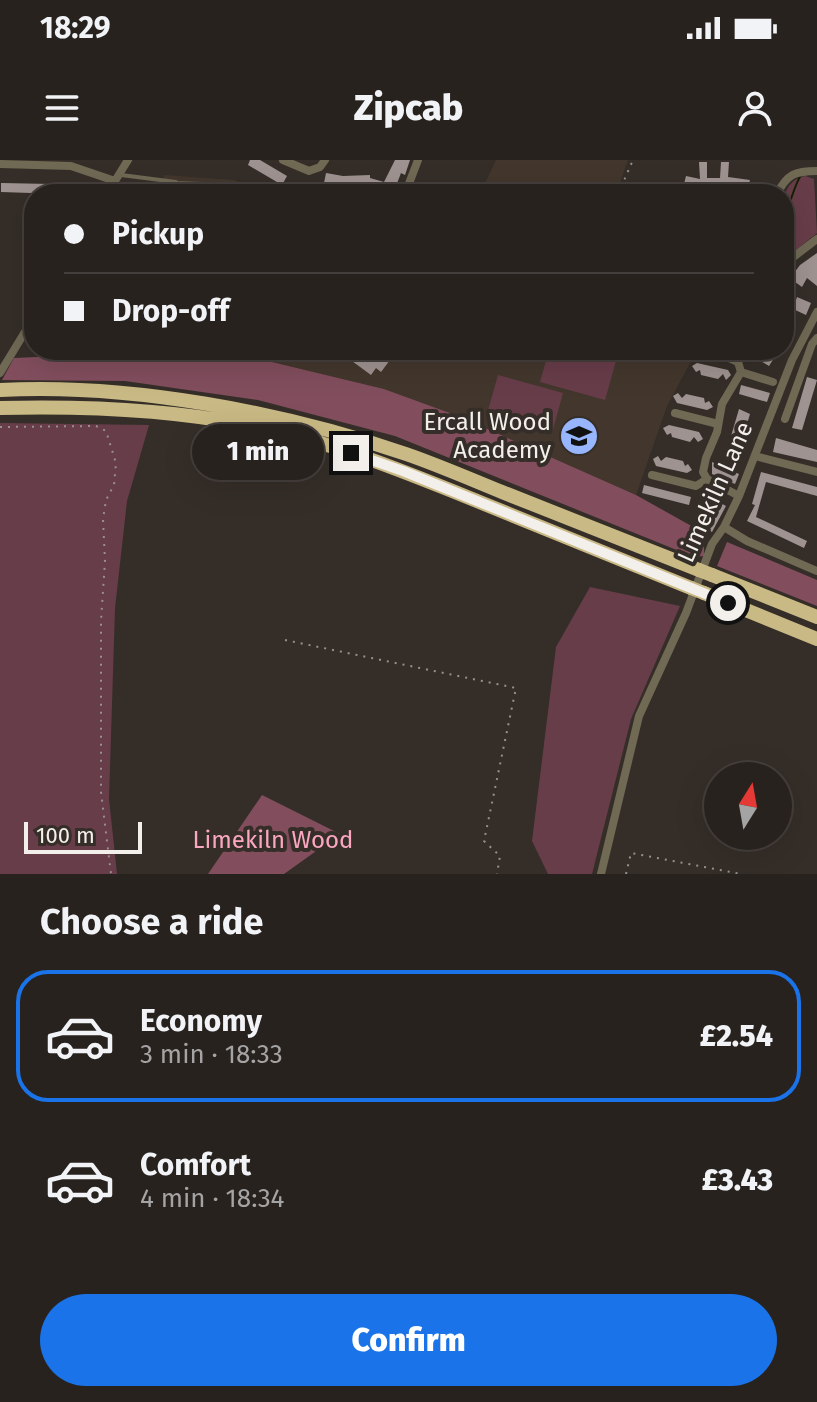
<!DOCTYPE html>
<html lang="en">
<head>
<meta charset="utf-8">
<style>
  body { margin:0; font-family:"Fira Sans",sans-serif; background:#302a27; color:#f1f3f6; height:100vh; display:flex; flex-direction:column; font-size:30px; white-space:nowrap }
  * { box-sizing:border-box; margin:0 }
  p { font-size:26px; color:#a5a4a4 }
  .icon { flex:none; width:44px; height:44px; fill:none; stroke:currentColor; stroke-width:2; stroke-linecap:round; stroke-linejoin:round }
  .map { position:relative; height:714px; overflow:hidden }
  .drawer { display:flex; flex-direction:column; background:#28221e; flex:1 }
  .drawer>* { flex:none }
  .banner { position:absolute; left:24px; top:24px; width:770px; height:176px; border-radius:32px; box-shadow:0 8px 32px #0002,0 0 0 2px #443f3c; display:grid; align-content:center; height:176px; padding:0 40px; background:#28221e }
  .needle { width:52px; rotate:11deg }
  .tools { position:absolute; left:704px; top:602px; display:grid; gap:16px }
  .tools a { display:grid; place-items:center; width:88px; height:88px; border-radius:50%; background:#28221e; box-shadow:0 8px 32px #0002,0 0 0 2px #443f3c; font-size:40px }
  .scale { position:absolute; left:24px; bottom:20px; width:118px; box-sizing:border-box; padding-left:8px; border:4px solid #f3efeb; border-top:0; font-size:22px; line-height:28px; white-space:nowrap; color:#f3efeb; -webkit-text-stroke:6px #352e28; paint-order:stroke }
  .end { position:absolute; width:36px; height:36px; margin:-18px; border:10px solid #f3efeb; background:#111; box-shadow:0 0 0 4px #111 }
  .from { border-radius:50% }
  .bubble { position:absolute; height:56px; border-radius:28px; background:#28221e; box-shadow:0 8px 32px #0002,0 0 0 2px #443f3c; font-size:26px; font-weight:800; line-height:56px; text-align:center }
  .banner b { display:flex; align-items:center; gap:28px; height:76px; font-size:30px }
  .banner b+b { border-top:2px solid #443f3c }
  .banner i { width:20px; height:20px; background:#f1f3f6 }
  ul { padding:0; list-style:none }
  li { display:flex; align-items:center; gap:24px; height:132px; margin:0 16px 12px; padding:0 24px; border:4px solid transparent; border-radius:32px }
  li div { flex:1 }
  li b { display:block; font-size:30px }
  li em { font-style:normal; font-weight:800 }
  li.active { border-color:#1a73e8 }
  li>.icon { width:72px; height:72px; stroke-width:1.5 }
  h2 { padding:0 40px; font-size:36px; line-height:96px }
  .button { display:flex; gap:16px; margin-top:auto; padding:16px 40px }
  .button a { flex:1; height:92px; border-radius:48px; background:#1a73e8; color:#fff; font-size:32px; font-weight:800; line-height:92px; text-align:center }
  .status { display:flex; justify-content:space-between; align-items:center; height:56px; padding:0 40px; background:#28221e; direction:ltr }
  .status svg { height:22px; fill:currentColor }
  header { display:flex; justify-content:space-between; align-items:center; height:104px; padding:0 40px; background:#28221e; font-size:36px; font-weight:800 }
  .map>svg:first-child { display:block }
  .built { fill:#43372d }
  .green { fill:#683d4a }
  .forest { fill:#824e5e }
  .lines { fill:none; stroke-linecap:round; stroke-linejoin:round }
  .stream { stroke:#152000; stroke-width:2 }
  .building { fill:#9f9391 }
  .path { stroke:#96918c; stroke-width:2; stroke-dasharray:2 6; stroke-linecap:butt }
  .lane { stroke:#706954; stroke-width:4 }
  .street { stroke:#706954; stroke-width:8 }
  .highway { stroke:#c9b984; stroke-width:14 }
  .highway-bridge { stroke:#c9b984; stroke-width:14 }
  .route { stroke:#f3efeb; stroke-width:10 }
  .labels { text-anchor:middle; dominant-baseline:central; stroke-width:8; stroke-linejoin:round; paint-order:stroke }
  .poi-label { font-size:24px; fill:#f3efeb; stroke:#352e28; text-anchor:end }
  .street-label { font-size:24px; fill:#f3efeb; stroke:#352e28 }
  .park-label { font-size:24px; fill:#fba7c1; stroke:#352e28 }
</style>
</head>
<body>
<div class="status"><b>18:29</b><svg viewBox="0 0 49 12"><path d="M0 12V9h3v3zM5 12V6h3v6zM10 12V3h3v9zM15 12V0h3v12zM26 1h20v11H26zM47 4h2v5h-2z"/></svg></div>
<header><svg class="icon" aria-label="menu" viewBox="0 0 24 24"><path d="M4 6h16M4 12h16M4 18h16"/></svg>Zipcab<svg class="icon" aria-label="person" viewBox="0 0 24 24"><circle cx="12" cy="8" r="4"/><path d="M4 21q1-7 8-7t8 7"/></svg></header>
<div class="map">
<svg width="817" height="714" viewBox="0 0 817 714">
  <rect width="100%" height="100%" fill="#352e28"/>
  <path class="built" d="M496 0H628L616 34H480Z
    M164 15 234 20 263 34H162Z
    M248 190H697L667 246 636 335 458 256 384 229 272 202Z"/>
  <path class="green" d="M805 16 814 19 817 73 796 90 791 87 784 89C784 63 774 23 805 16Z
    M549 190H578L616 201 605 240 540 222Z
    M498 215 563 233 552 273 487 254Z
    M0 263 149 265 127 341 115 448 109 639 117 714H0Z
    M590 427 680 446 631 559 592 714H548L532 681 556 487Z"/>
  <path class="forest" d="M106 190H248L272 202 384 229 458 256 636 335 704 373V396L694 397 395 276 258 240 125 221 2 220 14 198 103 194Z
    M727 382 817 420V446L717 406Z
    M262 635 340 674 284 714H208Z"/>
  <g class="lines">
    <path class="stream" d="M784 58C789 47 795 24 800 17"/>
  </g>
  <path class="building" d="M250 0H260L287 16 282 25 248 5Z
    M395 0H410L405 15 401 13 393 34H381L383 28 375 26 324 23 326 13 343 16 370 15V18L384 22Z
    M699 2H707V18H720L721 2H729L728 17 750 20 747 31 720 27 699 29 698 32 683 28 686 16 700 19Z
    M288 22 322 26 320 34H300L286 30Z
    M1 23 51 24 74 27V32L61 31V34L1 32Z
    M817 93V126L807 118 802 127 784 114V107L794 113 800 105Z
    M784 134 796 140 797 137 811 143 806 155 793 149 789 157 784 155 786 146Z
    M337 190H376L390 200 381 212 376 208 371 215Z
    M757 190H779L769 206 753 196Z
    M697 203 728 210 731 215 726 220 723 214 718 219 701 215 700 210 696 212 692 206Z
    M807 217 817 220 802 270 792 268Z
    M741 225 770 233 767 242 739 234Z
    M678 233 682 238 686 234 704 238 705 243 709 241 713 247 707 250 677 243 673 236Z
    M739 249 750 254 737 298 726 293Z
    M669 265 699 272 703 279 698 282 694 277 690 282 672 277 671 273 667 275 663 268Z
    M776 278 817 290V302L773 292Z
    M658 296 661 301 666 297 683 301 685 306 688 304 692 310 687 313 656 306 653 299Z
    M712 302 739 314 735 324 712 314Z
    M761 312 817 327V336L766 322 756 357 807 381 804 388 747 361 755 345 752 344Z
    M644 325 691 337 689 345 642 333Z
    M717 341 726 346 712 372 702 366Z"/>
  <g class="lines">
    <path class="path" d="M618 34 633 0
      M0 267 96 266 106 271 116 303 114 325 106 340 103 359 105 401 101 461V632L111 714
      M285 480 516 528 484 681 500 696 497 714
      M626 714 631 693 741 714"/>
    <path class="lane" d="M121 15 176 22
      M191 34 176 23 227 25 246 34"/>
    <path class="street" d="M283 0 309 11 320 7 325 0
      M0 4 71 6 115 21
      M107 34 128 0
      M405 34 418 0
      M777 34C787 14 795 11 817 11
      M792 98 817 79
      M712 190 738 202
      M741 212 773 222
      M0 213 34 157
      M675 253 718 264
      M785 259 812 184 817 178
      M755 296 817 312
      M652 315 696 326 707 319
      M739 336 707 319 703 312 706 298 717 272 722 244 741 212 738 202 744 190
      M724 367 747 381 817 411
      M601 714 639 556 686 453 712 384 724 367 739 336 792 200 817 152"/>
    <path class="highway" d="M0 230C130 223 283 252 406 294 438 305 470 319 502 332 568 358 633 384 699 410
      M0 248C82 246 167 249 248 265 327 280 403 311 477 341 549 370 620 399 691 428
      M712 415 817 457
      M704 433 817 479"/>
    <path class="highway-bridge" d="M699 410 712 415
      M691 428 704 433"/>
  </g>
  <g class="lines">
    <path class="route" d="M351 293 403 311 728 443"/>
  </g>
  <defs>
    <g id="school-disc" transform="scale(2)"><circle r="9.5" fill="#97b6fd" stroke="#352e28"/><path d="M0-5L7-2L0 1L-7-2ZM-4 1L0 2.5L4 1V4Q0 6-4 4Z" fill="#111"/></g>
  </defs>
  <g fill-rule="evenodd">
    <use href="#school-disc" x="579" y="276"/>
  </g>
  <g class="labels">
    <g class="poi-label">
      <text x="551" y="262">Ercall Wood<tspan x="551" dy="28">Academy</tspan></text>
    </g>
    <g class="street-label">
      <text transform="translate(715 332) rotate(-66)">Limekiln Lane</text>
    </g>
    <g class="park-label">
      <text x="273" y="680">Limekiln Wood</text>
    </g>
  </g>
</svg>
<div class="tools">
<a><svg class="needle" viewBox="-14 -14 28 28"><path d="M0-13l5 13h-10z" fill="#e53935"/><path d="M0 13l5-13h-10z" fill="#a5a4a4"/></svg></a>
</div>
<div class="scale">100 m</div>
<i class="end from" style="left:728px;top:443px"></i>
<i class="end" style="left:351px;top:293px"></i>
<div class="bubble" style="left:192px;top:264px;width:132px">1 min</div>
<div class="banner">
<b><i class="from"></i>Pickup</b>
<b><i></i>Drop-off</b>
</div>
</div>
<section class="drawer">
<h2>Choose a ride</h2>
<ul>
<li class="active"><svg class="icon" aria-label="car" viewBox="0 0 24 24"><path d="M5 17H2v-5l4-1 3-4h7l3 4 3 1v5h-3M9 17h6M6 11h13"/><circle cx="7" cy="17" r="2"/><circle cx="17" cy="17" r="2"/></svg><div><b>Economy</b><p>3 min · 18:33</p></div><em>£2.54</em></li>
<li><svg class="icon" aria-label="car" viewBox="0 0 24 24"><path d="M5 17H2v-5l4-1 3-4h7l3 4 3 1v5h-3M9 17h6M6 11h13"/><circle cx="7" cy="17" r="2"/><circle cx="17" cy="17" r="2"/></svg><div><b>Comfort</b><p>4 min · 18:34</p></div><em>£3.43</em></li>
</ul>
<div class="button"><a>Confirm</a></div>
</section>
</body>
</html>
